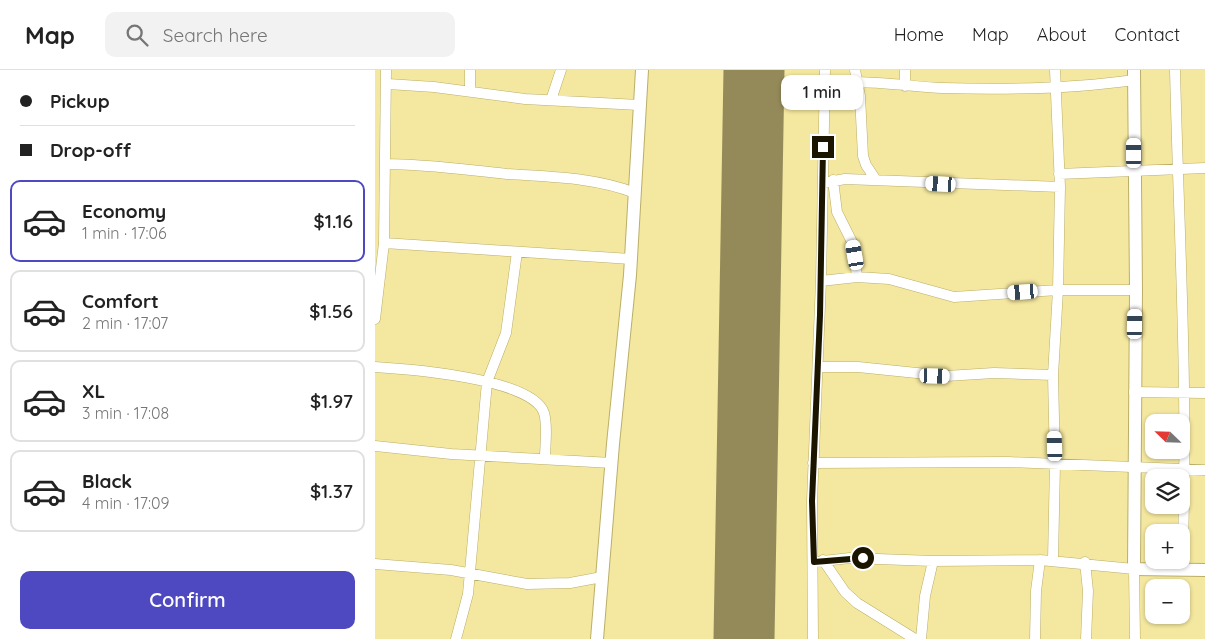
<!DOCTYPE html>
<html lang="en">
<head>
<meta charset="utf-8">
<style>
  body { margin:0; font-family:Quicksand,sans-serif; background:#f2f2f2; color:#222; height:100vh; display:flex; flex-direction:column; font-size:19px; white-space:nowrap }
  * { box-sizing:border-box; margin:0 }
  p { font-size:16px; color:#767676 }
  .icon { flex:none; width:28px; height:28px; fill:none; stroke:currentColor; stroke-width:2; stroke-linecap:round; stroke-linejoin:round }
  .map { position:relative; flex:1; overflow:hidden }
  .drawer { display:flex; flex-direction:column; background:#fff; width:375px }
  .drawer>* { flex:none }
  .banner { display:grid; align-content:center; height:110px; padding:0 20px; background:#fff }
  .needle { width:32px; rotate:293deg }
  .controls { position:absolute; left:770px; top:344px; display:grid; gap:10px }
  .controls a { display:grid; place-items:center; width:45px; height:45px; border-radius:10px; background:#fff; box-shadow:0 1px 4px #0004; font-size:25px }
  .end { position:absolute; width:22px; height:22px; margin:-11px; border:6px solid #1b1500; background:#fff; box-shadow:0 0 0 2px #fff }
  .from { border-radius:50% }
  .bubble { position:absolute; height:35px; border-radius:10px; background:#fff; box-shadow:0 1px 4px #0004; font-size:16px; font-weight:600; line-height:35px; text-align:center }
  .car { position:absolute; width:15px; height:30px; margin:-15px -8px; border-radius:6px; box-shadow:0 0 4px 1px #0007; background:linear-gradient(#fff 24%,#345 0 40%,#fff 0 76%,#345 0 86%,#fff 0) }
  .banner b { display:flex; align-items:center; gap:18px; height:48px; font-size:19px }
  .banner b+b { border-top:1px solid #e0e0e0 }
  .banner i { width:12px; height:12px; background:#222 }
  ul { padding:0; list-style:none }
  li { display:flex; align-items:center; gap:15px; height:82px; margin:0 10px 8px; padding:0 10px; border:2px solid #e0e0e0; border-radius:10px }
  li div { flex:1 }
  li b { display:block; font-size:19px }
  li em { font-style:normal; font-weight:600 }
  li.current { border-color:#4e49c0 }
  li>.icon { width:45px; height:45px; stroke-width:1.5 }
  .action { display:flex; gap:10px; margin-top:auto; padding:10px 20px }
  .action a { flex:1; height:58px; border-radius:10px; background:#4e49c0; color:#fff; font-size:20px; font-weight:600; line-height:58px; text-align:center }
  header { display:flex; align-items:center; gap:30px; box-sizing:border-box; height:70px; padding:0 25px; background:#fff; border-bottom:1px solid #e0e0e0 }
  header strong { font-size:24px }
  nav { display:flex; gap:28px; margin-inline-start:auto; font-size:18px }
  .search { width:350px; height:45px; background:#f2f2f2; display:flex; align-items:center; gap:12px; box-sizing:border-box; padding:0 18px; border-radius:10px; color:#767676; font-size:19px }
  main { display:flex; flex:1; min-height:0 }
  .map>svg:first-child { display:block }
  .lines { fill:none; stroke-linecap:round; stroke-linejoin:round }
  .runway { stroke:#948a59; stroke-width:61 }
  .minor-casing { stroke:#bbae68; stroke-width:11 }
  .tertiary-casing { stroke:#bbae68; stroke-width:14 }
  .minor { stroke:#fff; stroke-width:10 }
  .tertiary { stroke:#fff; stroke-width:12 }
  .route { stroke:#1b1500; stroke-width:6 }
</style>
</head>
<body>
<header>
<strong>Map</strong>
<div class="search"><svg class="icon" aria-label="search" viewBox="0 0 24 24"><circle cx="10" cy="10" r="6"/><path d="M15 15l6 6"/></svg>Search here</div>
<nav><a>Home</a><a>Map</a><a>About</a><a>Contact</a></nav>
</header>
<main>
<section class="drawer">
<div class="banner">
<b><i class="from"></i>Pickup</b>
<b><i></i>Drop-off</b>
</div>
<ul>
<li class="current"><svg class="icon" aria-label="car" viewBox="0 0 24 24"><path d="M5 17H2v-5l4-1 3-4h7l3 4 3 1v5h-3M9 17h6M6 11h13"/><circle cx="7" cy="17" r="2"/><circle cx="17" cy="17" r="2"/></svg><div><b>Economy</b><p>1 min · 17:06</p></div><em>$1.16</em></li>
<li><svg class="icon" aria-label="car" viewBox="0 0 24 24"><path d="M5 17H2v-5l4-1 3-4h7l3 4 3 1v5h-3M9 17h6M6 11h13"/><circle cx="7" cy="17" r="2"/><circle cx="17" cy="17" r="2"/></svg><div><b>Comfort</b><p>2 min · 17:07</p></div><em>$1.56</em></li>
<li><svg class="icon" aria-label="car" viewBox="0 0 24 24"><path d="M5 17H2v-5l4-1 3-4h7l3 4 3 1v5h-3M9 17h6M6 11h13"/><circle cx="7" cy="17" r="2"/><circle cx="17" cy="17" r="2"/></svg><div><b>XL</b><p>3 min · 17:08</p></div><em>$1.97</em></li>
<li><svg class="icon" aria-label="car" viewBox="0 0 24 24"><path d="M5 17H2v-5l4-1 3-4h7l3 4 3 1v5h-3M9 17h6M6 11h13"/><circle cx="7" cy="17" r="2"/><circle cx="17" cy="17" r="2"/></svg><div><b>Black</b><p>4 min · 17:09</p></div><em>$1.37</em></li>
</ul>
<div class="action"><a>Confirm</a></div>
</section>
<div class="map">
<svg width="830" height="569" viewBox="0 0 830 569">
  <rect width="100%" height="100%" fill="#f4e79f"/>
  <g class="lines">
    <path class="runway" d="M369 569 379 0"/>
    <g class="minor-casing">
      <path id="minor" d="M95 0V21
        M480 0 485 26 488 86 491 95 501 110
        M530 0V16
        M800 0C804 167 814 333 807 500
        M13 14 59 17 150 29 264 35
        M449 16C476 7 536 17 567 18 631 20 696 19 759 10
        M176 30 186 0
        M11 94C52 94 91 100 132 104 174 107 220 107 260 123
        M684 104 830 98
        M458 110 462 142 478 174 482 207
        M448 113 470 109 685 117
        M9 173 256 189
        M446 211 482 207 514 209 579 227 683 220H761
        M0 249 9 173 11 0
        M0 297C32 299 158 308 169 343 173 356 170 375 170 388
        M444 297H483L571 306 619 303 678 305
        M759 322 830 323
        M0 376 76 384 237 393
        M438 393 633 392 830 400
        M448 490 470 522 482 533 540 569
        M678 490 680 394 678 305 683 220 685 117 680 0
        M439 492 475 488 558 491 665 490 759 499 760 569
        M710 492 713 521 711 569
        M0 494 76 500 152 514 195 513 227 507
        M81 569 93 524 112 312 131 263 142 182
        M438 569 437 431 446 211 450 0
        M546 569 550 526 558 491
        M660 569 661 521 665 490"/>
    </g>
    <g class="tertiary-casing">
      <path id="tertiary" d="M759 0 761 220 759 499 830 500
        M222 569 238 374 255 205 267 0"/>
    </g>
    <use href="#minor" class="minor"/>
    <use href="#tertiary" class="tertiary"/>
  </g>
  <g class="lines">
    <path class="route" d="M448 77 445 245 437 431 439 492 488 488"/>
  </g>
</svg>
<div class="controls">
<a><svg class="needle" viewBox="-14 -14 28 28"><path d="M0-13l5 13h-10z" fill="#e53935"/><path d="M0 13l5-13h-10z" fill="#767676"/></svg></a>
<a><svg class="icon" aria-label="layers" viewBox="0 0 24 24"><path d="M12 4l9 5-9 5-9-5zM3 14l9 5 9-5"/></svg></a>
<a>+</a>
<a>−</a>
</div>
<i class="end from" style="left:488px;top:488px"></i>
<i class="end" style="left:448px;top:77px"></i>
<div class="bubble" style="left:406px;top:5px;width:82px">1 min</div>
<i class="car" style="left:759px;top:83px;rotate:0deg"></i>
<i class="car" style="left:566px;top:114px;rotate:273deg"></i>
<i class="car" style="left:480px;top:185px;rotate:350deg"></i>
<i class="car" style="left:648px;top:222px;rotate:266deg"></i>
<i class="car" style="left:760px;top:254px;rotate:1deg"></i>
<i class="car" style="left:560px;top:306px;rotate:92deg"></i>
<i class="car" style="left:680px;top:376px;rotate:358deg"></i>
</div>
</main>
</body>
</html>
